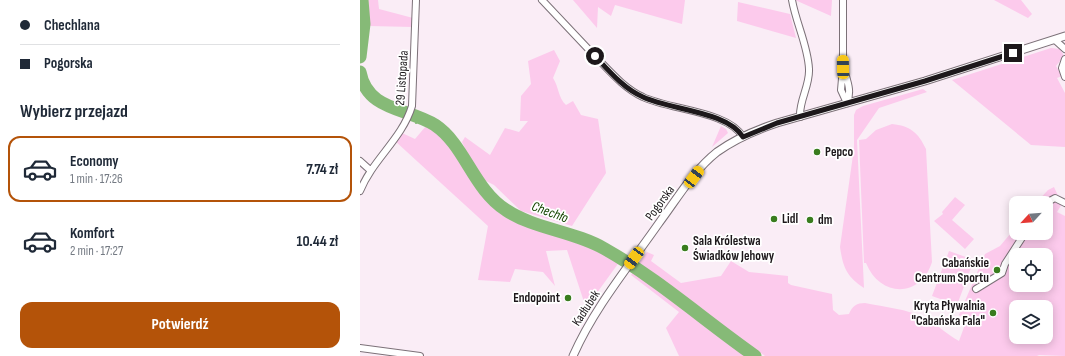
<!DOCTYPE html>
<html lang="pl">
<head>
<meta charset="utf-8">
<style>
  body { margin:0; font-family:"Sofia Sans Condensed",sans-serif; background:#f6f6f7; color:#1f2937; height:100vh; display:flex; flex-direction:column; font-size:15px; white-space:nowrap }
  * { box-sizing:border-box; margin:0 }
  p { font-size:13px; color:#747a83 }
  .icon { flex:none; width:22px; height:22px; fill:none; stroke:currentColor; stroke-width:2; stroke-linecap:round; stroke-linejoin:round }
  .map { position:relative; flex:1; overflow:hidden }
  .side { display:flex; flex-direction:column; background:#fff; width:360px }
  .side>* { flex:none }
  .banner { display:grid; align-content:center; height:88px; padding:0 20px; background:#fff }
  .needle { width:26px; rotate:244deg }
  .buttons { position:absolute; left:649px; top:196px; display:grid; gap:8px }
  .buttons a { display:grid; place-items:center; width:44px; height:44px; border-radius:8px; background:#fff; box-shadow:0 2px 10px #0003; font-size:20px }
  .end { position:absolute; width:18px; height:18px; margin:-9px; border:5px solid #1d181b; background:#fff; box-shadow:0 0 0 2px #fff }
  .from { border-radius:50% }
  .car { position:absolute; width:12px; height:24px; margin:-12px -6px; border-radius:5px; box-shadow:0 0 3px 1px #0007; background:linear-gradient(#f5c518 24%,#345 0 40%,#f5c518 0 76%,#345 0 86%,#f5c518 0) }
  .banner b { display:flex; align-items:center; gap:14px; height:38px; font-size:15px }
  .banner b+b { border-top:1px solid #e0e1e3 }
  .banner i { width:10px; height:10px; background:#1f2937 }
  ul { padding:0; list-style:none }
  li { display:flex; align-items:center; gap:12px; height:66px; margin:0 8px 6px; padding:0 12px; border:2px solid transparent; border-radius:12px }
  li div { flex:1 }
  li b { display:block; font-size:15px }
  li em { font-style:normal; font-weight:700 }
  li.selected { border-color:#b45309 }
  li>.icon { width:36px; height:36px; stroke-width:1.5 }
  h2 { padding:0 20px; font-size:18px; line-height:48px }
  .primary-button { display:flex; gap:8px; margin-top:auto; padding:8px 20px }
  .primary-button a { flex:1; height:46px; border-radius:12px; background:#b45309; color:#fff; font-size:16px; font-weight:700; line-height:46px; text-align:center }
  main { display:flex; flex:1; min-height:0 }
  .map>svg:first-child { display:block }
  .green { fill:#fccaec; fill-rule:evenodd }
  .lines { fill:none; stroke-linecap:round; stroke-linejoin:round }
  .stream { stroke:#86ba77; stroke-width:2 }
  .river { stroke:#86ba77; stroke-width:13 }
  .minor-casing { stroke:#7c7178; stroke-width:8 }
  .tertiary-casing { stroke:#7c7178; stroke-width:9 }
  .minor { stroke:#fff; stroke-width:6 }
  .tertiary { stroke:#fff; stroke-width:7 }
  .route { stroke:#1d181b; stroke-width:5 }
  .poi-dot { fill:#397c1e; stroke:#fff; stroke-width:1.5 }
  .labels { text-anchor:middle; dominant-baseline:central; stroke-width:3.5; stroke-linejoin:round; paint-order:stroke }
  .street-label { font-size:13px; fill:#1d181b; stroke:#fff }
  .poi-label { font-size:13px; font-weight:bold; fill:#1d181b; stroke:#fff; text-anchor:start }
  .water-label { font-size:14px; font-style:italic; fill:#144500; stroke:#fff }
</style>
</head>
<body>
<main>
<section class="side">
<div class="banner">
<b><i class="from"></i>Chechlana</b>
<b><i></i>Pogorska</b>
</div>
<h2>Wybierz przejazd</h2>
<ul>
<li class="selected"><svg class="icon" aria-label="car" viewBox="0 0 24 24"><path d="M5 17H2v-5l4-1 3-4h7l3 4 3 1v5h-3M9 17h6M6 11h13"/><circle cx="7" cy="17" r="2"/><circle cx="17" cy="17" r="2"/></svg><div><b>Economy</b><p>1 min · 17:26</p></div><em>7.74 zł</em></li>
<li><svg class="icon" aria-label="car" viewBox="0 0 24 24"><path d="M5 17H2v-5l4-1 3-4h7l3 4 3 1v5h-3M9 17h6M6 11h13"/><circle cx="7" cy="17" r="2"/><circle cx="17" cy="17" r="2"/></svg><div><b>Komfort</b><p>2 min · 17:27</p></div><em>10.44 zł</em></li>
</ul>
<div class="primary-button"><a>Potwierdź</a></div>
</section>
<div class="map">
<svg width="705" height="356" viewBox="0 0 705 356">
  <rect width="100%" height="100%" fill="#faedf6"/>
  <path class="green" d="M6 0H18L19 9 53 18V27L9 26Z
    M213 0H325L322 24 255 5 251 16 238 7 237 28Z
    M435 0H472L471 16Z
    M634 0H661L672 14 668 18Z
    M378 2 430 14 436 38 377 21Z
    M691 48 700 49 704 56 696 66 702 76 697 78 705 93V147L671 145 592 80Z
    M194 50 200 61 193 78C199 87 198 98 206 105L213 101 221 115 238 119 246 173 212 226 161 211 134 185 124 180 115 169 102 142 105 137 130 155 145 128 159 132 168 121H160L161 96 171 84 168 61Z
    M563 89 567 92 519 108 497 140 504 288C486 276 483 267 480 247L494 148V115L496 110 503 106Z
    M532 124C550 126 558 132 566 149L572 262C561 298 520 298 506 263H504L499 140 506 139 516 130Z
    M66 126C100 140 114 195 147 215 165 226 188 230 208 236 227 242 244 250 260 261L226 308 207 250 186 251 195 286 183 272 155 269 150 282 118 280 128 226 35 141 42 133 55 139Z
    M361 126 366 129 368 133 352 147Z
    M694 187 702 204 697 212 705 216V356L677 355 679 356H405L290 273 279 263 287 252 294 255 291 261 321 283 361 276 371 261 389 272 428 276V283L431 285 472 294 473 310 479 315 489 314C492 306 497 303 505 303 525 307 547 309 565 318 577 324 586 334 599 341L607 319 599 315 625 254 640 246 656 227V233H686V203H676L688 190ZM656 255H686V285H656ZM656 307H686V337H656Z
    M595 197 605 205 592 220 614 239 605 249 574 221 583 214 582 212Z
    M589 251 614 260 597 305 572 296Z
    M274 271 295 284 389 356H319L306 328 319 312 271 275Z"/>
  <g class="lines">
    <path class="stream" d="M56 123 60 119"/>
    <path class="river" d="M0 57 4 24 2 0
      M0 72C7 111 48 108 75 125 105 145 113 189 146 210 174 229 214 231 245 249 298 279 345 321 395 356"/>
    <g class="minor-casing">
      <path id="minor" d="M182 0C199 18 216 36 232 53 248 69 263 88 283 97 310 110 368 111 383 137
        M432 0C436 23 448 46 449 69 450 86 439 100 440 117
        M483 0V67L481 90 487 103
        M695 40 705 49
        M705 59 702 68 705 77
        M484 69C487 81 492 90 487 103
        M0 161 10 170
        M0 191C13 159 42 139 52 106L56 0
        M686 203 695 198 705 203
        M616 289 642 273 645 264 665 233
        M0 348 60 356"/>
    </g>
    <g class="tertiary-casing">
      <path id="tertiary" d="M213 356C234 308 269 266 299 223 317 199 333 171 357 152 375 139 396 130 417 123L565 81 705 36"/>
    </g>
    <use href="#minor" class="minor"/>
    <use href="#tertiary" class="tertiary"/>
  </g>
  <g class="lines">
    <path class="route" d="M235 56C249 71 264 89 283 97 310 110 367 111 383 137L417 123 565 81 653 53"/>
  </g>
  <g class="poi-dot">
    <circle cx="457" cy="152" r="4"/>
    <circle cx="414" cy="219" r="4"/>
    <circle cx="450" cy="220" r="4"/>
    <circle cx="325" cy="248" r="4"/>
    <circle cx="637" cy="270" r="4"/>
    <circle cx="208" cy="298" r="4"/>
    <circle cx="633" cy="313" r="4"/>
  </g>
  <g class="labels">
    <g class="street-label">
      <text transform="translate(42 78) rotate(-86)">29 Listopada</text>
      <text transform="translate(300 203) rotate(-54)">Pogorska</text>
      <text transform="translate(226 308) rotate(-57)">Kadłubek</text>
    </g>
    <g class="poi-label">
      <text x="465" y="152">Pepco</text>
      <text x="422" y="219">Lidl</text>
      <text x="458" y="220">dm</text>
      <text x="333" y="241">Sala Królestwa<tspan x="333" dy="15">Świadków Jehowy</tspan></text>
      <text x="629" y="263" text-anchor="end">Cabańskie<tspan x="629" dy="15">Centrum Sportu</tspan></text>
      <text x="200" y="298" text-anchor="end">Endopoint</text>
      <text x="625" y="306" text-anchor="end">Kryta Pływalnia<tspan x="625" dy="15">"Cabańska Fala"</tspan></text>
    </g>
    <g class="water-label">
      <text transform="translate(190 212) rotate(20)">Chechło</text>
    </g>
  </g>
</svg>
<div class="buttons">
<a><svg class="needle" viewBox="-14 -14 28 28"><path d="M0-13l5 13h-10z" fill="#e53935"/><path d="M0 13l5-13h-10z" fill="#747a83"/></svg></a>
<a><svg class="icon" aria-label="locate" viewBox="0 0 24 24"><circle cx="12" cy="12" r="6"/><path d="M12 2v4M12 18v4M2 12h4M18 12h4"/></svg></a>
<a><svg class="icon" aria-label="layers" viewBox="0 0 24 24"><path d="M12 4l9 5-9 5-9-5zM3 14l9 5 9-5"/></svg></a>
</div>
<i class="end from" style="left:235px;top:56px"></i>
<i class="end" style="left:653px;top:53px"></i>
<i class="car" style="left:483px;top:67px;rotate:359deg"></i>
<i class="car" style="left:334px;top:177px;rotate:37deg"></i>
<i class="car" style="left:274px;top:258px;rotate:216deg"></i>
</div>
</main>
</body>
</html>
